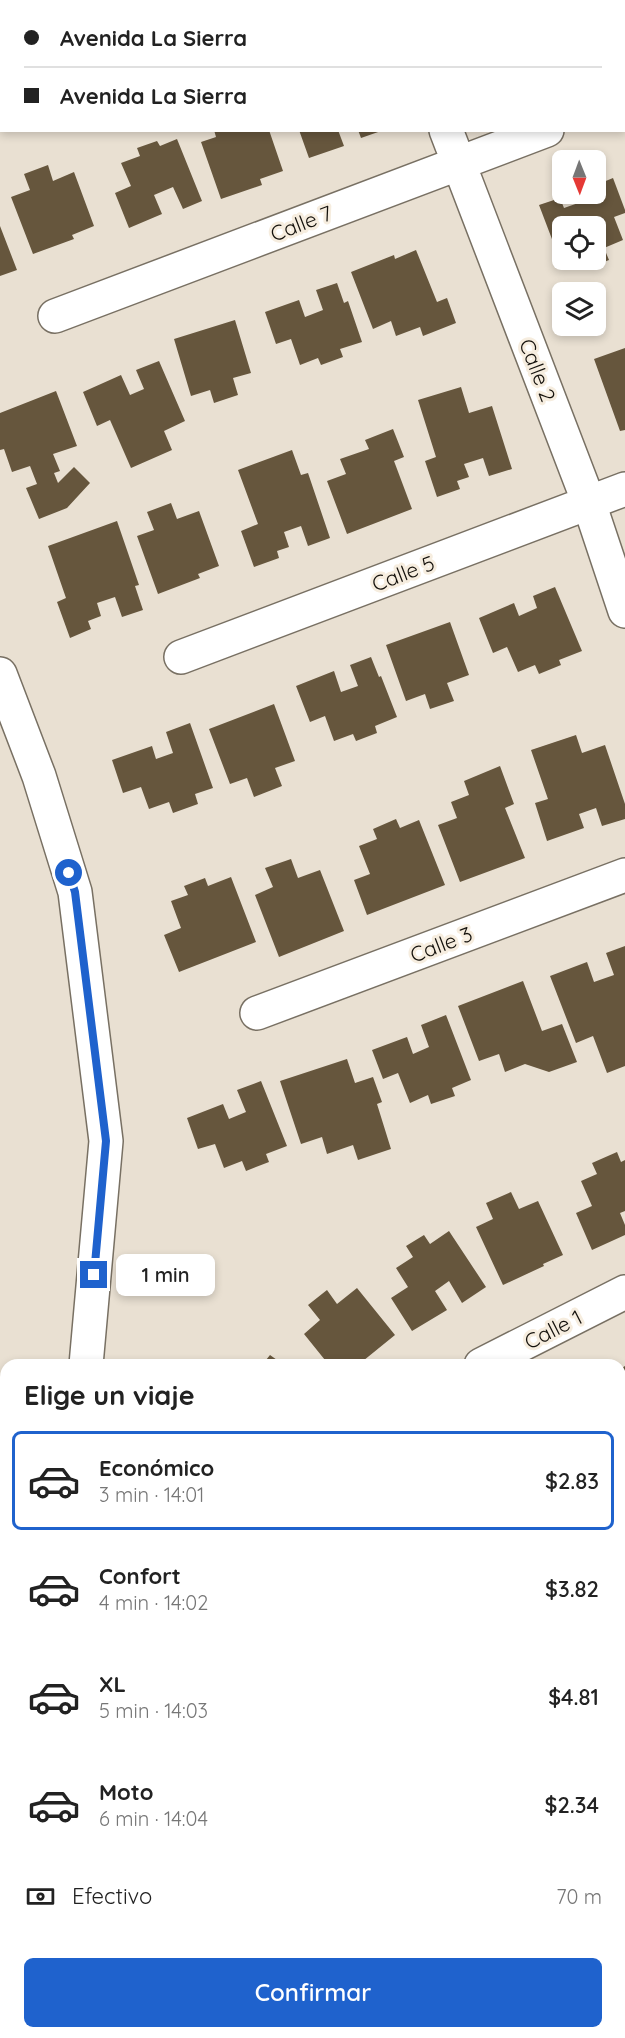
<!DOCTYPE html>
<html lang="es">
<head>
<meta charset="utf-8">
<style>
  body { margin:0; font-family:Quicksand,sans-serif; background:#f2f2f2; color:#222; height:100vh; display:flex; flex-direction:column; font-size:22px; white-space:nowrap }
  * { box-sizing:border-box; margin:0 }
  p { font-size:20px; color:#767676 }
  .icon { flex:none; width:33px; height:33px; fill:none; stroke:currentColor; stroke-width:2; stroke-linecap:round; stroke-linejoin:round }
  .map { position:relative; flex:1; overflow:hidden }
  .side { position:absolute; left:0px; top:1359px; width:626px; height:680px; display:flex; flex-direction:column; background:#fff; border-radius:18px 18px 0 0; box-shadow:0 3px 9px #0003 }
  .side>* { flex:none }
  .top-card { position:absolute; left:0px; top:0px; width:626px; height:132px; box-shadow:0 3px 9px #0003; display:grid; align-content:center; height:132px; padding:0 24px; background:#fff }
  .needle { width:39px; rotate:179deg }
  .fabs { position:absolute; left:552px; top:150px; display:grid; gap:12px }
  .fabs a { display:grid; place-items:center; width:54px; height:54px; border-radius:9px; background:#fff; box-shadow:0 3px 9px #0003; font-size:30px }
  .end { position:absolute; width:27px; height:27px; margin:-14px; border:8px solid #1f62cd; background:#fff; box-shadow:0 0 0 3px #fff }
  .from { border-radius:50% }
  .bubble { position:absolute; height:42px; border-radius:9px; background:#fff; box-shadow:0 3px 9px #0003; font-size:20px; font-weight:600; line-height:42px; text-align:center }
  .top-card b { display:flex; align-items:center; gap:21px; height:57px; font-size:22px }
  .top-card b+b { border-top:2px solid #e0e0e0 }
  .top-card i { width:15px; height:15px; background:#222 }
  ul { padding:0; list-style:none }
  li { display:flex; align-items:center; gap:18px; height:99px; margin:0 12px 9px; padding:0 12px; border:3px solid transparent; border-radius:9px }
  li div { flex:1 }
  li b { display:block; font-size:22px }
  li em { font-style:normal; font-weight:600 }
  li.on { border-color:#1f62cd }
  li>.icon { width:54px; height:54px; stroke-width:1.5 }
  h2 { padding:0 24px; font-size:27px; line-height:72px }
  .pay { display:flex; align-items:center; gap:15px; height:66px; padding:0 24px; font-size:22px }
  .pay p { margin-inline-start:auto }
  .cta { display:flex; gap:12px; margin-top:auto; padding:12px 24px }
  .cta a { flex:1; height:69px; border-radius:9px; background:#1f62cd; color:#fff; font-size:24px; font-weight:600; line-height:69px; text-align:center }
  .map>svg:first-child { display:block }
  .built { fill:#dfd3be }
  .green { fill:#c0b29b }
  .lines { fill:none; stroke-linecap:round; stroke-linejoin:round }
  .river { stroke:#9f8f74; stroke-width:68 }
  .building { fill:#66563d; fill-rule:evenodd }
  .minor-casing { stroke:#787063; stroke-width:36 }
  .minor { stroke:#fff; stroke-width:33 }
  .route { stroke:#1f62cd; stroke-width:8 }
  .labels { text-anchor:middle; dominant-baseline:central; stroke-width:6; stroke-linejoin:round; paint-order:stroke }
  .street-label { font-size:21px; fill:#13100b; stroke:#f6eddf }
</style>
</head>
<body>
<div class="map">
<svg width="625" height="2038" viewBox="0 0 625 2038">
  <rect width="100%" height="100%" fill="#e9e0d2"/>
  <path class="built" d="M6 1756V2032L277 2033 275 2038H0V1766Z"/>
  <path class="green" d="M625 1575V2038H275L277 2032H620V1577Z"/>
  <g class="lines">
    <path class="river" d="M620 1965 625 1959
      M567 2038 569 2032"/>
  </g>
  <path class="building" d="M214 130H269L283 171 260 179 262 185 221 199 201 142 216 137Z
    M299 130H338L344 146 309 158Z
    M358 130H381V131L361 138Z
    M177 139 202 201 183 209 173 187 154 195 162 214 129 228 115 193 131 186 121 163 140 156 137 148 157 141 160 146Z
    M48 165 53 181 74 172 94 226 72 235 74 239 33 254 11 197 30 190 24 174Z
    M613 178 625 210V213L614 217 623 240 604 248 609 260 586 269 583 261 563 268 539 205 560 198 564 208 584 201 581 194H596V185ZM562 226H596V260H562Z
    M0 226 17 270 0 276Z
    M416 250 437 302 447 298 456 323 423 336 420 327 396 336 391 321 373 329 351 272 394 255 395 259Z
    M337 283 344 303 348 301 362 342 340 349 343 357 321 365 318 358 300 365 291 339 276 344 265 312 299 300 305 317 323 310 316 290Z
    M235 320 251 373 233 378 238 395 214 403 210 390 191 396 174 339Z
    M625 348V430L620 431 594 359Z
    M159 361 185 421 164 431 172 450 131 468 110 420 97 426 83 392 121 375 130 395 144 389 136 370Z
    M461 387 469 413 492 406 512 469 489 476 483 458 464 464 469 477 457 481 460 489 437 497 425 461 436 457 418 400Z
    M56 391 77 446 53 454 60 471 54 473 58 483 74 467 90 483 67 508 39 519 26 488 37 484 30 466 12 472 4 449 0 450V413Z
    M393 429 404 457 394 461 412 509 347 534 327 481 346 474 340 459 369 449 365 440Z
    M292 450 301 475 308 473 330 538 308 546 301 526 284 532 289 547 277 551 279 558 254 567 241 531 258 524 238 470Z
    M171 503 177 519 199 511 219 566 198 574 200 578 158 594 137 536 154 530 147 512Z
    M117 521 139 585 135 586 143 610 122 617 115 597 97 603 101 616 88 621 91 629 70 638 57 602 66 598 48 546Z
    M555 587 582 651 559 660 561 665 539 674 535 665 518 672 507 647 493 653 479 618 514 603 519 616 537 608 533 596Z
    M450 622 469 675 447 683 454 701 430 709 425 694 406 701 386 645Z
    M371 657 379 677 381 676 397 717 375 726 377 733 356 741 353 734 334 741 325 716 310 722 296 686 334 671 341 692 358 686 350 665Z
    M274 704 295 761 275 768 282 786 254 797 247 778 230 784 209 729Z
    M190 723 213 788 195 794 198 804 173 813 169 802 149 809 141 787 123 793 112 760 152 746 156 759 173 753 166 732Z
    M576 735 582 753 605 745 625 804V819L602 826 596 808 579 814 584 828 547 841 535 803 548 799 531 750Z
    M500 766 514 804 505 808 525 858 460 882 438 825 457 818 451 802 469 795 464 781Z
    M396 819 400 828 419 820 445 885 367 915 354 880 370 874 359 846 377 839 373 829Z
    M291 859 298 878 320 870 344 931 279 957 255 895 273 887 265 868Z
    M231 877 256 942 179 972 164 935 181 928 171 901 188 895 184 886 205 878 208 886Z
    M625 946V1066L607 1073 593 1036 576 1043 550 976 587 962 594 982 614 975 606 953Z
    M523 981 542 1031 562 1024 577 1062 549 1072 525 1064 505 1072 499 1054 479 1061 458 1006Z
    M446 1015 471 1080 452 1088 455 1096 431 1104 428 1095 410 1103 398 1073 383 1079 372 1050 407 1037 413 1054 429 1047 421 1025Z
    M347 1059 355 1083 373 1077 382 1102 377 1104 391 1149 358 1160 353 1145 327 1154 322 1137 301 1144 280 1081Z
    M261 1081 287 1146 266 1154 269 1162 246 1171 242 1161 224 1168 215 1144 198 1149 187 1118 223 1104 229 1119 246 1112 237 1090Z
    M617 1152 621 1162 625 1160V1211L620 1213 625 1225V1235L592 1250 576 1213 592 1206 581 1181 597 1174 592 1163Z
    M511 1192 519 1209 538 1201 563 1255 543 1264 544 1266 503 1285 476 1227 493 1219 486 1203Z
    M449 1231 486 1287 462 1303 449 1281 435 1291 447 1310 412 1331 391 1298 408 1287 396 1268 413 1257 406 1246 424 1235 430 1244Z
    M357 1288 395 1335 358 1365H329L304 1334 320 1320 308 1305 327 1290 337 1304Z
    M270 1355 284 1365H262Z
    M625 1366V1421L620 1408V1369Z
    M34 2032H220L218 2038H95L84 2034V2038H49Z"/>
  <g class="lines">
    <g class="minor-casing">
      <path id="minor" d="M397 0 398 2
        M624 102 625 101
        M446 130 589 503 625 611
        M55 316 547 130
        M181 657 625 489
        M0 674 39 776 75 892 106 1141 86 1365
        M257 1013 625 875
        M481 1365 625 1292
        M0 1607 6 1595
        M0 1909 6 1894
        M245 2038 247 2032"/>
    </g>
    <use href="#minor" class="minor"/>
  </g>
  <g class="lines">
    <path class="route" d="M69 873 75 892 106 1141 94 1275"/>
  </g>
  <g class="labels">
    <g class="street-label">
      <text transform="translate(301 223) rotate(-21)">Calle 7</text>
      <text transform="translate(538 370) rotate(69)">Calle 2</text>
      <text transform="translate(403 573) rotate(-21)">Calle 5</text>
      <text transform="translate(441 944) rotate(-21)">Calle 3</text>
      <text transform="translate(553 1329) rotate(-27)">Calle 1</text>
    </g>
  </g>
</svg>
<div class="fabs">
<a><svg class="needle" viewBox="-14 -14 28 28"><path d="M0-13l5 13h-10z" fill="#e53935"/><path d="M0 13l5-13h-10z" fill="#767676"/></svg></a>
<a><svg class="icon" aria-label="locate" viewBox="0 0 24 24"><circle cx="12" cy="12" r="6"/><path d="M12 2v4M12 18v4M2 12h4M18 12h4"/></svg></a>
<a><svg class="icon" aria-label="layers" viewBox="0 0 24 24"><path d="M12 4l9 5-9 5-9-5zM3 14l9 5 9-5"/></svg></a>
</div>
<i class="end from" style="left:69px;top:873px"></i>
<i class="end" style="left:94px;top:1275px"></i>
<div class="bubble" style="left:116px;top:1254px;width:99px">1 min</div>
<div class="top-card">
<b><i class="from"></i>Avenida La Sierra</b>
<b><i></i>Avenida La Sierra</b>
</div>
<section class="side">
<h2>Elige un viaje</h2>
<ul>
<li class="on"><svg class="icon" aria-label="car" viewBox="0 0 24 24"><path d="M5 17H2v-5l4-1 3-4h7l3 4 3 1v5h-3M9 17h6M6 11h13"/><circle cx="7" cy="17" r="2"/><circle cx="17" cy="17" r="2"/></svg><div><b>Económico</b><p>3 min · 14:01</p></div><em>$2.83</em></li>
<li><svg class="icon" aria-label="car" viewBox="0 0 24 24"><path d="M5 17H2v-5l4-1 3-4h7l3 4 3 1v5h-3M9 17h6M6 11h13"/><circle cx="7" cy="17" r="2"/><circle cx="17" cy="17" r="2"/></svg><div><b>Confort</b><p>4 min · 14:02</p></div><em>$3.82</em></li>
<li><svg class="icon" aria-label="car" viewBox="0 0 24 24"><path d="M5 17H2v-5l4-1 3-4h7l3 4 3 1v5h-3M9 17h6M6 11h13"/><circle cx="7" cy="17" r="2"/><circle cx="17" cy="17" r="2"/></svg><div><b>XL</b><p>5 min · 14:03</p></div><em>$4.81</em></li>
<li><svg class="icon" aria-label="car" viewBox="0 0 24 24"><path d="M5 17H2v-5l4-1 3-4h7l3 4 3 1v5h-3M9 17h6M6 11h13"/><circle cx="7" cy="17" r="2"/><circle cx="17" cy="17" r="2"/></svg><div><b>Moto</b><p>6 min · 14:04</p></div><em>$2.34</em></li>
</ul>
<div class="pay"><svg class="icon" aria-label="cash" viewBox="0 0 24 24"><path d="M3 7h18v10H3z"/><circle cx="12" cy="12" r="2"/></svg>Efectivo<p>70 m</p></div>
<div class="cta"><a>Confirmar</a></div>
</section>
</div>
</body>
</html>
